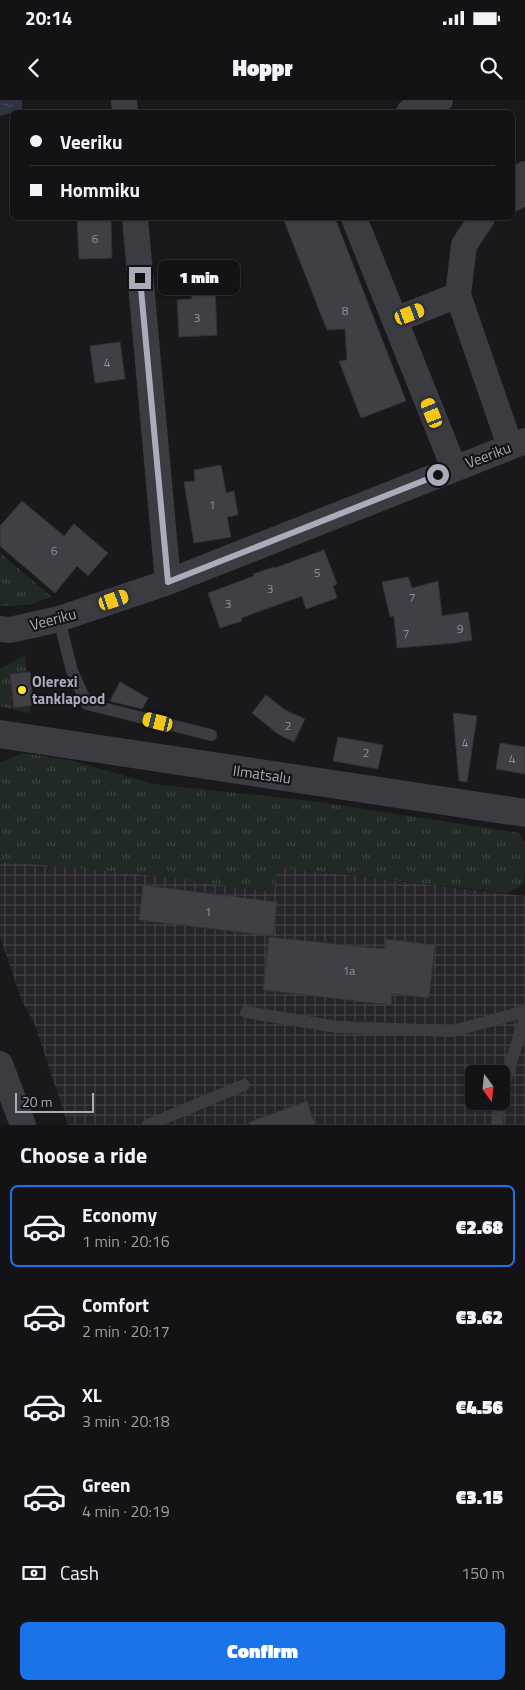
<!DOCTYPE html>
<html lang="en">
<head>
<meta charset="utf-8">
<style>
  body { margin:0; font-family:"Titillium Web",sans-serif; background:#202022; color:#f1f3f6; height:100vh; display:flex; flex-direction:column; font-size:19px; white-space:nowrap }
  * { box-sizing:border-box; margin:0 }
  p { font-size:16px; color:#9d9ea0 }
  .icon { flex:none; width:28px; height:28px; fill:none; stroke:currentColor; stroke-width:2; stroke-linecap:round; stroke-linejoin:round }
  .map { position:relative; height:1025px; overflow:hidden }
  .side { display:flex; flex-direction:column; background:#131214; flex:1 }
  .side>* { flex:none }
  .banner { position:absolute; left:10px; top:10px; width:505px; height:110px; border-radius:8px; box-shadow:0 1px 4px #0004,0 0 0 1px #323234; display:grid; align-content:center; height:110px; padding:0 20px; background:#131214 }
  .needle { width:32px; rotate:165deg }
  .tools { position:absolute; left:465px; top:965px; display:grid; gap:10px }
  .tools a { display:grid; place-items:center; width:45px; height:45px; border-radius:8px; background:#131214; box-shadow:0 1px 4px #0004,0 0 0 1px #323234; font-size:25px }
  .scale { position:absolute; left:15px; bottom:12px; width:79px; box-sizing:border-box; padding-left:5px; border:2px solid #aaabbb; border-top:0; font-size:14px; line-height:18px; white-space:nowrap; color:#aaabbb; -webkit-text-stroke:4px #141316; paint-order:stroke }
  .end { position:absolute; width:22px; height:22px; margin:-11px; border:6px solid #aaabbb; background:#111; box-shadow:0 0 0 2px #111 }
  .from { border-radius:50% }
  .bubble { position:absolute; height:35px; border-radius:8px; background:#131214; box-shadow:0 1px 4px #0004,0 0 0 1px #323234; font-size:16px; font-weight:800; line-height:35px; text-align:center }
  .car { position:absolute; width:15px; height:30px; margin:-15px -8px; border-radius:6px; box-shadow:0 0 4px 1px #0007; background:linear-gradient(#f5c518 24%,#345 0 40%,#f5c518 0 76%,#345 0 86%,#f5c518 0) }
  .banner b { display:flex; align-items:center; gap:18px; height:48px; font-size:19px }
  .banner b+b { border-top:1px solid #323234 }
  .banner i { width:12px; height:12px; background:#f1f3f6 }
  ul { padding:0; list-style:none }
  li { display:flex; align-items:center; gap:15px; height:82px; margin:0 10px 8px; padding:0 10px; border:2px solid transparent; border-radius:8px }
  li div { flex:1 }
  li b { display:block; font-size:19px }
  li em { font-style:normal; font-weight:800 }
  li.on { border-color:#1a73e8 }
  li>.icon { width:45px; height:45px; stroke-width:1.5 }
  h2 { padding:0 20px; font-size:22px; line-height:60px }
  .pay { display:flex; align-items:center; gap:12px; height:55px; padding:0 20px; font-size:19px }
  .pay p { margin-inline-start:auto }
  .action { display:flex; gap:10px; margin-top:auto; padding:10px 20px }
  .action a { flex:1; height:58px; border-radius:8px; background:#1a73e8; color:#fff; font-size:20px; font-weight:800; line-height:58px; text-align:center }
  .status { display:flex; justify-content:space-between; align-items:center; height:35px; padding:0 25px; background:#131214; direction:ltr }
  .status svg { height:14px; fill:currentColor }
  header { display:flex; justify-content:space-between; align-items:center; height:65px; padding:0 20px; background:#131214; font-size:22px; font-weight:800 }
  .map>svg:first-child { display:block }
  .industrial { fill:url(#industrial-grid); fill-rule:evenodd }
  .grass { fill:url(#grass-tufts) }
  .water { fill:url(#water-ripples) }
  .building { fill:#403f45; stroke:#333237 }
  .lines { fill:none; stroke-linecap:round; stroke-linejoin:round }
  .service { stroke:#3b3b42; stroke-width:12 }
  .minor { stroke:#3b3b42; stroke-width:26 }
  .tertiary { stroke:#3b3b42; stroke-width:28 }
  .route { stroke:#aaabbb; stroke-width:6 }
  .poi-dot { fill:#fae631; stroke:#141316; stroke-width:2 }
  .labels { text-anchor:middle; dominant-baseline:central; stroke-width:4.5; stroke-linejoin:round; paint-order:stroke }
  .number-label { font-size:12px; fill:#90909e }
  .street-label { font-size:15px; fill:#aaabbb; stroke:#141316 }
  .poi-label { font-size:15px; font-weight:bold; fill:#aaabbb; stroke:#141316; text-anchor:start }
</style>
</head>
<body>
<div class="status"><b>20:14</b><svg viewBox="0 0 49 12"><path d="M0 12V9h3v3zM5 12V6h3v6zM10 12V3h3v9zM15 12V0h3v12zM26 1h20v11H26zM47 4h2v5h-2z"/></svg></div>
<header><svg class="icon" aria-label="back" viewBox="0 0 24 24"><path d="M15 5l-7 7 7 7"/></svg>Hoppr<svg class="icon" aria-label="search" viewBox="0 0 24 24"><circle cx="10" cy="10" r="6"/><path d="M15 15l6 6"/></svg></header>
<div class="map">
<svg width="525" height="1025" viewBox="0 0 525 1025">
  <defs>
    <pattern id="industrial-grid" width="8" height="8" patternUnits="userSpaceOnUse" patternTransform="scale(1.25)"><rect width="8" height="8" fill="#252428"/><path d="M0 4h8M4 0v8" fill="none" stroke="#424145"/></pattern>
    <pattern id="grass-tufts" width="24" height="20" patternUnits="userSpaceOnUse" patternTransform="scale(1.25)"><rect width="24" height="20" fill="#202923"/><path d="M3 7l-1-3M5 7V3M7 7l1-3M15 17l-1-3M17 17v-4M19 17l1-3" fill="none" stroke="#3e4541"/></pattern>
    <pattern id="water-ripples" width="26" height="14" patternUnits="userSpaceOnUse" patternTransform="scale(1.25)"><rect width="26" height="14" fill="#2d333f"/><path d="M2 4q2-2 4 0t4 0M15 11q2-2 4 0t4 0" fill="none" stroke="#494e59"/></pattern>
  </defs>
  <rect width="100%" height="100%" fill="#19181b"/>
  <path class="industrial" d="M0 761 138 774 273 792 278 767 525 796V1025H68L35 925 22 901 0 837ZM474 974H501V1001H474Z"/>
  <path class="grass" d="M0 453 52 497 29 505 0 506Z
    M25 555 31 614 0 606V569Z
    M24 653 69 660 154 684 312 701 519 733 525 742V771L523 785 506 793 278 767 274 792 138 774 0 761V662Z"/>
  <path class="water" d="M0 0H22V10L0 16Z"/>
  <path class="building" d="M77 118H111L112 158 79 159Z
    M283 118H335L406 301 361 318 339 261 347 260 345 229 327 230Z
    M214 162 217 235 179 237 177 200 192 199 188 166Z
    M120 242 125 279 95 283 90 246Z
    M221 365 226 393 234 391 238 415 227 417 231 437 194 443 184 382 195 381 194 370Z
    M22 401 64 436 74 424 108 453 88 476 77 466 55 493 0 446V426Z
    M324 450 337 484 333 486 337 498 306 509 302 496 241 518 242 521 220 528 208 493 254 476 253 474 274 467 275 468Z
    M408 477 412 488 438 481 442 516 468 512 472 540 455 543 397 548 394 516 390 517 382 482Z
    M30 572 33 605 14 608 10 574Z
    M120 582 148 598 142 609 110 601Z
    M266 595 285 610 305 619 294 642 278 634 252 613Z
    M453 613 477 616 467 682 459 681Z
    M338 637 383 645 378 669 333 661Z
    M500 643 525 647V674L496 669Z
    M143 785 277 802 273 836 139 820Z
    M269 837 385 849 386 839 435 845 429 898 392 894 391 905 263 890Z
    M307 1001 315 1025H249V1022Z"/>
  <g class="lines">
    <path class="service" d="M59 519 72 571 87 604 211 635
      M246 912 338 927 453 931 525 911
      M501 995 525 917
      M148 1025 244 985
      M497 1025 499 1001"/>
    <path class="minor" d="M124 0 125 12
      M409 12 440 0
      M512 99 521 94 525 74
      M135 118 168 482
      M354 118 454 368
      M482 118 464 145 458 195 510 346
      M395 220 458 195
      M0 529 10 530 59 519 168 482 525 341
      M0 964 23 1025"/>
    <path class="tertiary" d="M0 634 525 713"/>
  </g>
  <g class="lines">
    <path class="route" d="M140 178 168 482 438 375"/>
  </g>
  <circle class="poi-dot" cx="22" cy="590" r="5"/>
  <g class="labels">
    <g class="number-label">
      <text x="95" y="138">6</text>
      <text x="345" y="210">8</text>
      <text x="197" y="217">3</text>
      <text x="107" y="262">4</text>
      <text x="212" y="404">1</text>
      <text x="54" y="450">6</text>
      <text x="317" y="472">5</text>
      <text x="270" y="488">3</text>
      <text x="412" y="497">7</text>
      <text x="228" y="503">3</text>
      <text x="460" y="528">9</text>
      <text x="406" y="533">7</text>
      <text x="288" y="625">2</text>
      <text x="465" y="642">4</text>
      <text x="366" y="652">2</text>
      <text x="512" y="658">4</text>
      <text x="208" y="811">1</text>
      <text x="349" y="870">1a</text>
    </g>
    <g class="street-label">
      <text transform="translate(488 355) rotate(-21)">Veeriku</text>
      <text transform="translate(53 519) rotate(-15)">Veeriku</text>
      <text transform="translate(262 674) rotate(8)">Ilmatsalu</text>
    </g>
    <g class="poi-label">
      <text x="32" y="581">Olerexi<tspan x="32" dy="17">tanklapood</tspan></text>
    </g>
  </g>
</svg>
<div class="tools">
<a><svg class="needle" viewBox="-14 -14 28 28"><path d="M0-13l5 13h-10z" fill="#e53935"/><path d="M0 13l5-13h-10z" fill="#9d9ea0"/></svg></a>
</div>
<div class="scale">20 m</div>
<i class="end from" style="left:438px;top:375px"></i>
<i class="end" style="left:140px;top:178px"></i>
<div class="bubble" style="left:158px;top:160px;width:82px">1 min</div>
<i class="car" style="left:410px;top:214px;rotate:69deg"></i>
<i class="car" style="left:432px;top:313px;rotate:338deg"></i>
<i class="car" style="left:114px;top:500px;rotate:71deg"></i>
<i class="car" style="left:158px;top:622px;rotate:284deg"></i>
<div class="banner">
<b><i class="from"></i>Veeriku</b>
<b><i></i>Hommiku</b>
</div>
</div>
<section class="side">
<h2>Choose a ride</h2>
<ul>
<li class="on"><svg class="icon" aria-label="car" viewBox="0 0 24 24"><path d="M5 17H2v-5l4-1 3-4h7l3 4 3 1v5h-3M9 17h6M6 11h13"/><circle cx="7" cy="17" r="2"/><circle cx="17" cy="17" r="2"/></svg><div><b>Economy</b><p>1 min · 20:16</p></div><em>€2.68</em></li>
<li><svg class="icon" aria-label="car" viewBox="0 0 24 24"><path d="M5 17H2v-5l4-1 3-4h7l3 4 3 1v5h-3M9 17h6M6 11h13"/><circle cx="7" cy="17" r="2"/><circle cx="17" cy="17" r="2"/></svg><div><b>Comfort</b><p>2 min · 20:17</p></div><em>€3.62</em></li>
<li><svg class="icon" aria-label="car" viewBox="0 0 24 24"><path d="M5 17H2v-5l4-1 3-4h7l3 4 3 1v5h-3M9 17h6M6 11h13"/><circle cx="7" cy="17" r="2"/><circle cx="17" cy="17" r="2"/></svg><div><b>XL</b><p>3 min · 20:18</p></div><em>€4.56</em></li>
<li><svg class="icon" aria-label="car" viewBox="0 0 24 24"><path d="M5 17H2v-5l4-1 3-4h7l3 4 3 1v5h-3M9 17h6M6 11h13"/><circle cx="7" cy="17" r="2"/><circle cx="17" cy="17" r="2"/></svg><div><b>Green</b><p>4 min · 20:19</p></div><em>€3.15</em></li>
</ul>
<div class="pay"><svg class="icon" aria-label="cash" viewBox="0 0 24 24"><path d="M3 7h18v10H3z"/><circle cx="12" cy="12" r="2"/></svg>Cash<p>150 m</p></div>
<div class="action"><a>Confirm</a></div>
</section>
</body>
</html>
